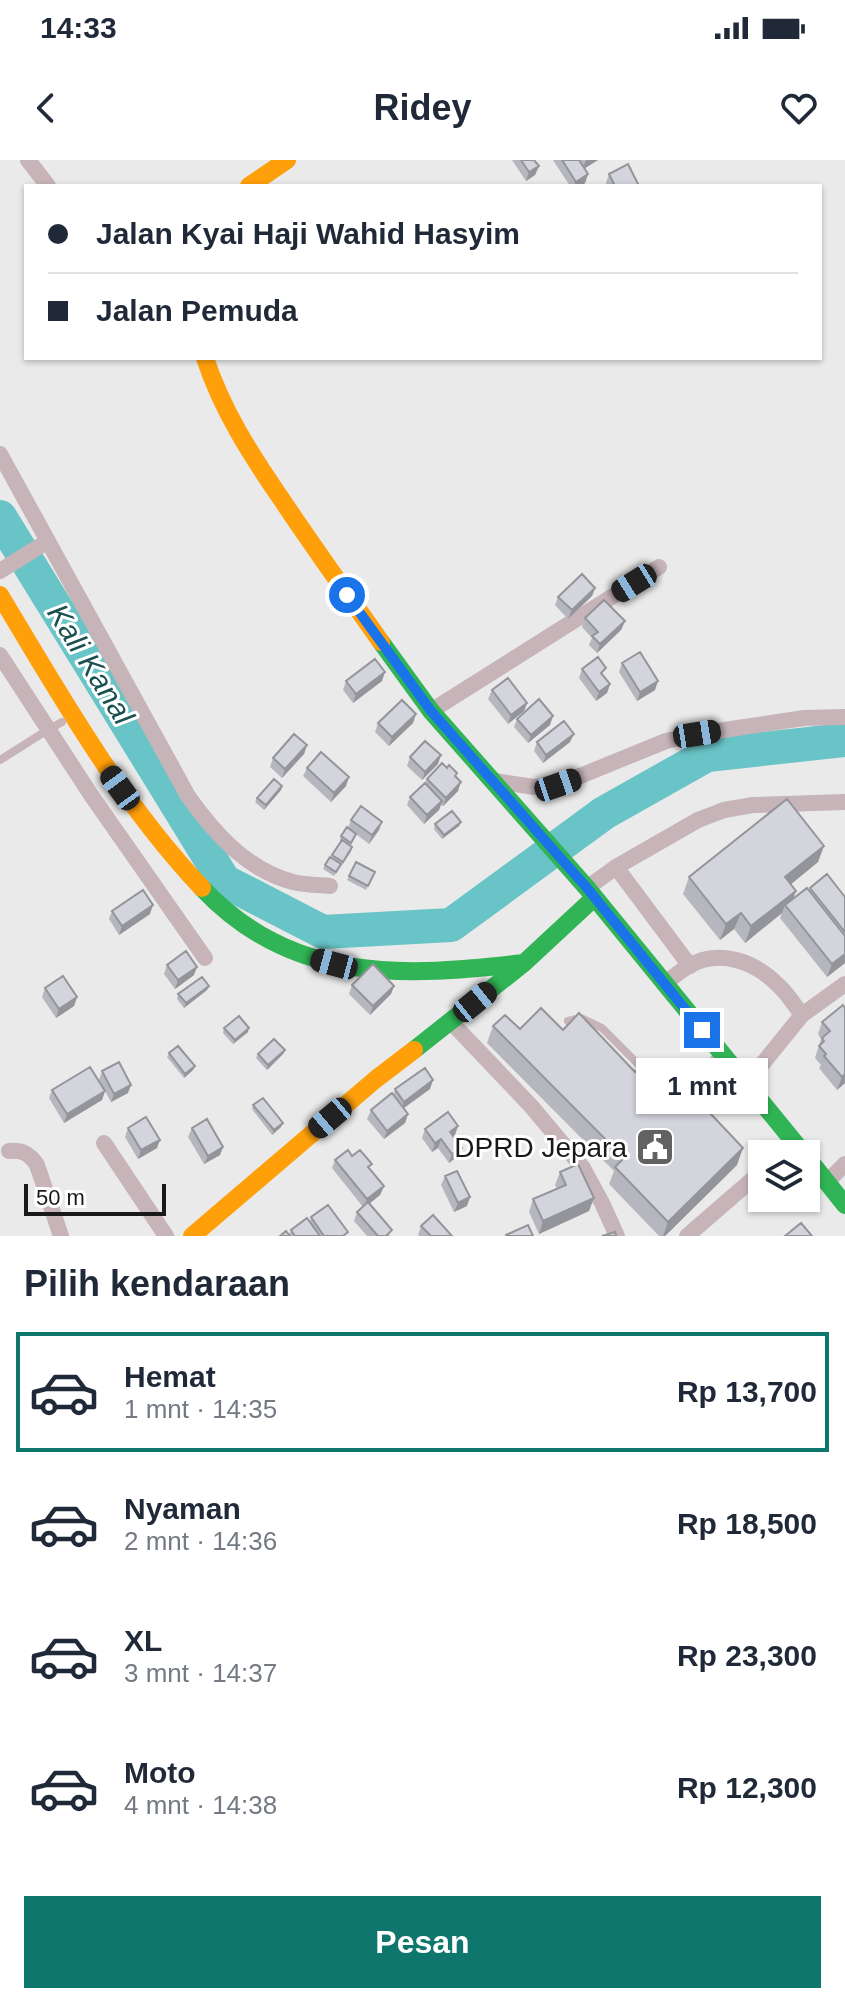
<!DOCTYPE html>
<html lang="id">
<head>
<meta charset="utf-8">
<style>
  body { margin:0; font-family:Arial,sans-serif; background:#f6f6f7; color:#1f2937; height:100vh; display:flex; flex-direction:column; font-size:30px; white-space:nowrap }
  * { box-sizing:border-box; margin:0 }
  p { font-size:26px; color:#747a83 }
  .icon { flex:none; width:44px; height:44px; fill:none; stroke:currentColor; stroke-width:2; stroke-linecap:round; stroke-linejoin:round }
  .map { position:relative; height:1076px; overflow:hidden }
  .side { display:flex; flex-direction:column; background:#fff; flex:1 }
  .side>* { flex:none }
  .guide { position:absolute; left:24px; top:24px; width:798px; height:176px; border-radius:0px; box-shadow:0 2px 6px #0004; display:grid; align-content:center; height:176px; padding:0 24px; background:#fff }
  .fabs { position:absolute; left:748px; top:980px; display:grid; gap:16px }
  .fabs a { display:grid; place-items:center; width:72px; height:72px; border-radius:0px; background:#fff; box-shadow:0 2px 6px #0004; font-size:40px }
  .scale { position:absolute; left:24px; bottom:20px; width:142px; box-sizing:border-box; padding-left:8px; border:4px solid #19191a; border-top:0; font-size:22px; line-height:28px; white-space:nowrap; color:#19191a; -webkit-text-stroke:6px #fff; paint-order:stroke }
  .end { position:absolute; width:36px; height:36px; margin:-18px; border:10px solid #1a73e8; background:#fff; box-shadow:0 0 0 4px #fff }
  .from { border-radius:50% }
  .bubble { position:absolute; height:56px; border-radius:0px; background:#fff; box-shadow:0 2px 6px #0004; font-size:26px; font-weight:700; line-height:56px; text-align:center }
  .car { position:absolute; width:24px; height:48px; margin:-24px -12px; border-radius:10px; box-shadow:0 0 6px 2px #0007; background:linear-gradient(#222 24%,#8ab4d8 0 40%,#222 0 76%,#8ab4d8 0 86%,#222 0) }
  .guide b { display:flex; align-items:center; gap:28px; height:76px; font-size:30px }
  .guide b+b { border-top:2px solid #e0e1e3 }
  .guide i { width:20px; height:20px; background:#1f2937 }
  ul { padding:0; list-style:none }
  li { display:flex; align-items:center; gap:24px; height:120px; margin:0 16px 12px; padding:0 8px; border:4px solid transparent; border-radius:0px }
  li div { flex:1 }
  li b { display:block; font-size:30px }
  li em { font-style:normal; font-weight:700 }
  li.on { border-color:#0f766e }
  li>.icon { width:72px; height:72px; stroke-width:1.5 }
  h2 { padding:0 24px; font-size:36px; line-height:96px }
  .primary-button { display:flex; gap:16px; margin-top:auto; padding:16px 24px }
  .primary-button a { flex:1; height:92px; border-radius:0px; background:#0f766e; color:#fff; font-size:32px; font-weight:700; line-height:92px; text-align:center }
  .status { display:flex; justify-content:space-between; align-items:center; height:56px; padding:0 40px; background:#fff; direction:ltr }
  .status svg { height:22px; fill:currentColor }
  header { display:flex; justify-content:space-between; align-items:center; height:104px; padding:0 24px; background:#fff; font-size:36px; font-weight:700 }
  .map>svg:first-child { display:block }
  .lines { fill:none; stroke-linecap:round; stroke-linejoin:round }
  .river { stroke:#68c4c6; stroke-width:34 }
  .lane { stroke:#c6b4b9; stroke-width:8 }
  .street { stroke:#c6b4b9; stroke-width:16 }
  .fast { stroke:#30b455; stroke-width:18 }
  .slow { stroke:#ff9f0a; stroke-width:18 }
  .lane-bridge { stroke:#c6b4b9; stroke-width:8 }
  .wall { fill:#b6b6be }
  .shaded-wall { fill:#94949b }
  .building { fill:#d4d4dd; stroke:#94949b; stroke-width:2 }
  .route { stroke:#1a73e8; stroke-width:10 }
  .labels { text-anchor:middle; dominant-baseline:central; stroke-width:6; stroke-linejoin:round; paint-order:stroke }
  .poi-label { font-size:28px; fill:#19191a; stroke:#fff; text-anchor:end }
  .water-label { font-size:30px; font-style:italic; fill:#1a5051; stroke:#fff }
</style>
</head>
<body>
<div class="status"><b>14:33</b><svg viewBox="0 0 49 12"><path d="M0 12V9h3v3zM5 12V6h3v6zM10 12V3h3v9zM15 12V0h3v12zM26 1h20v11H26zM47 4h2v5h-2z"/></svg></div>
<header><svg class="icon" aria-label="back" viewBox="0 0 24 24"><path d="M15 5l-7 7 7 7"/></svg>Ridey<svg class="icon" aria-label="heart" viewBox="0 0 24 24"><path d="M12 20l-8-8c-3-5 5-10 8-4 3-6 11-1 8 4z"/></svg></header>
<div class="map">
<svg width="845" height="1076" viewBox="0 0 845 1076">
  <rect width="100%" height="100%" fill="#eaeaea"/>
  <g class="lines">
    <path class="river" d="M0 357 224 721 323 772 451 765 604 653 707 595 845 580"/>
    <path class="lane" d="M0 600 46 571
      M568 861 581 858 602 868 646 912
      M661 927 671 935 680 934 717 896"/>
    <path class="street" d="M28 0 48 26
      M0 294 188 636C214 673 247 710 293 722 305 725 318 725 330 726
      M0 411 48 381
      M0 495 91 635 205 798
      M431 551 659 407
      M495 621 534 627 558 625 666 581 697 574 804 558 845 557
      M616 707 690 806
      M587 728 616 707 698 660 724 650 753 645 845 642
      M664 824C672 818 680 811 689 806 720 788 756 802 779 826 788 834 795 846 802 855
      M451 862 531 946 583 1008 602 1043 617 1076
      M746 924 802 855 845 824
      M104 983 166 1076
      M9 991C22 990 29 993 37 1005L61 1076
      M827 1022 845 1004
      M687 1076 762 1011"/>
    <path class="fast" d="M381 482 431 551 587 728 804 994
      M202 728C292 824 404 817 524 803
      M414 890 524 803 594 738
      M806 996 845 1045"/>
    <path class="slow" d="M249 26 287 0
      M205 198C222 250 251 295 282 340 314 388 348 435 381 482
      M0 435C61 537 120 641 202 728
      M192 1076 376 919 414 890"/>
    <path class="lane-bridge" d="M46 571 62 562"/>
  </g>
  <path class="wall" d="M512 0H534L539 6 535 15 526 21Z
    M553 0H598L585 8 588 14 585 23 581 26H570Z
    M609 14 639 26H607L606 23Z
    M595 428 592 436 568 459 555 445 558 437Z
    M585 458 625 461 621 470 597 493 589 485 592 478 582 467Z
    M622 503 655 530 637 541 619 512Z
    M582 509 610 524 607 533 596 541 579 518Z
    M346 521H382L353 543 343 530Z
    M492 530 527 543 524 551 508 564 488 539Z
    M517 559 550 565 528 583 514 567Z
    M378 563H413L389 586 375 572Z
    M537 582H570L543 603 534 591Z
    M307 585 304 594 282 618 270 607 273 598Z
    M410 597 438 604 422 620 407 606Z
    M307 608 346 626 331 642 303 616Z
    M447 608 457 613 456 617 458 631 443 646 441 645 439 650 424 664 407 645 410 637 425 623 427 619Z
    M282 626 281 630 264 650 255 642 257 638Z
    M351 660 379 670 369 684 356 674 350 686 352 687 351 692 334 716 323 709 325 705 331 697 341 682 340 681 341 676 348 668Z
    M461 662 459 666 442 679 434 669 435 664Z
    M818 702 791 724 793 739 809 731 810 728 845 737V803L827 817 780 758 782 753 745 783 734 769 720 780 683 734 689 717Z
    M375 712 366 730 347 720 349 716Z
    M112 751 150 754 119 775 109 759Z
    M167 805 194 815 175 829 164 814Z
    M352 825 394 826 391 834 370 855 349 834Z
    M209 826 207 830 184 848 177 839 178 834Z
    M45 828 77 837 74 846 56 858 42 837Z
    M845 848V923L837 930 819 908 821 905 815 898 821 879 818 874 822 862Z
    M493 866 520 869 563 870 635 912 674 940 671 949 737 1005 665 1076H659L609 1024 614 1011 487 883Z
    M224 868 248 872 233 884 223 873Z
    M285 890 283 894 267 910 256 898 258 894Z
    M169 893 195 906 193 910 184 918 167 897Z
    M102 911 128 933 111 942 99 920Z
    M395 929H430L404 948 405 963 384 979 367 959 371 950 393 935Z
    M52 930 105 931 102 940 64 963 49 938Z
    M253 945 281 967 272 975 252 949Z
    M128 968 157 988 138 999 125 977Z
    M192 968 223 987 220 995 204 1004 188 977Z
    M425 969 455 975 453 976 462 988 458 996 449 1003 438 988 432 992 422 978Z
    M352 996 370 1009 384 1026 380 1035 369 1044 390 1076H367L354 1061 357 1052 363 1047 332 1008 335 1000Z
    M560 1012 589 1051 539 1074 529 1052 533 1039 557 1029 555 1025Z
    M445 1016 467 1046 454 1052 441 1025Z
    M311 1057 346 1076H280L289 1075 291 1070 310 1061Z
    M421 1066 452 1076H419L418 1075Z"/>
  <path class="shaded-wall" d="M586 0H598L582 10Z
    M539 6 535 15 526 21 529 12Z
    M588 14 585 23 581 26H574L576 22Z
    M595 428 592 436 568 459 572 450Z
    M625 461 621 470 597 493 600 484Z
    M385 512 382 521 353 543 356 534Z
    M658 521 655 530 637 541 640 532Z
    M610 524 607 533 596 541 599 532Z
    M527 543 524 551 508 564 511 555Z
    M416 554 413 563 389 586 392 577Z
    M553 556 550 565 528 583 531 575Z
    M574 574 570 582 543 603 546 595Z
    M307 585 304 594 282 618 285 609Z
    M441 595 438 604 422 620 425 612Z
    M349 617 346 626 331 642 334 633Z
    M461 622 458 631 443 646 446 638Z
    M282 626 281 630 264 650 266 645Z
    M442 641 439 650 424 664 427 655Z
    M382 662 379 670 369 684 372 675Z
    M461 662 459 666 442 679 444 675Z
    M824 686 818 702 779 734 785 717Z
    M796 731 790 747 785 745 782 753 745 783 751 766Z
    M153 745 150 754 119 775 122 766Z
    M741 753 734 769 720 780 726 764Z
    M845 794V803L827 817 832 804Z
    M197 807 194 815 175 829 178 820Z
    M209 826 207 830 184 848 186 843Z
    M394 826 391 834 370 855 373 846Z
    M77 837 74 846 56 858 59 849Z
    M249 868 248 872 233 884 235 880Z
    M285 890 283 894 267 910 268 905Z
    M195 906 193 910 184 918 185 914Z
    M845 914V923L837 930 842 917Z
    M433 920 430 929 401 950 404 942Z
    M131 925 128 933 111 942 114 934Z
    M105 931 102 940 64 963 67 954Z
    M408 954 405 963 384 979 387 971Z
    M283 963 281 967 272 975 274 970Z
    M458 966 455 975 447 981 450 972Z
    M441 979 438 988 432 992 435 983Z
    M160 980 157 988 138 999 141 990Z
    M223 987 220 995 204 1004 208 996Z
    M462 988 458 996 449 1003 452 994Z
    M743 988 737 1005 665 1076H663L668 1062Z
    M384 1026 380 1035 364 1048 367 1039Z
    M470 1037 467 1046 454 1052 458 1043Z
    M594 1038 589 1051 539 1074 543 1061Z"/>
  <path class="building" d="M521 0H534L539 6 529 12Z
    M562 0H579L588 14 576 22Z
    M628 4 639 26H615L609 14Z
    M582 414 595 428 572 450 558 437Z
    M604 440 625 461 600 484 592 476 598 472 585 458Z
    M640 492 658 521 640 532 622 503Z
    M598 497 606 508 601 513 610 524 599 532 582 509Z
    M375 499 385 512 356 534 346 521Z
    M508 518 527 543 511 555 492 530Z
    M539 539 553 556 531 575 517 559Z
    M402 540 416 554 392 577 378 563Z
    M564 561 574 574 546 595 537 582Z
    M294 574 307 585 285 609 273 598Z
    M425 581 441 595 425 612 410 597Z
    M321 592 349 617 334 633 307 608Z
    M442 603 447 608 449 605 457 613 455 616 461 622 446 638 427 619Z
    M274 619 282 626 266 645 257 638Z
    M425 623 442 641 427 655 410 637Z
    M787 639 824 686 785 717 796 731 751 766 741 753 726 764 689 717Z
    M361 646 382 662 372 675 351 660Z
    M452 651 461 662 444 675 435 664Z
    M347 667 356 674 351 683 341 676Z
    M342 680 352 687 343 702 332 695Z
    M330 697 341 704 336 712 325 705Z
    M356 702 375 712 368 726 349 716Z
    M827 714 845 737V772L810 728Z
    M807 728 845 776V794L832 804 785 745Z
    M143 730 153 745 122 766 112 751Z
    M186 791 197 807 178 820 167 805Z
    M373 804 394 826 373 846 352 825Z
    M63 816 77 837 59 849 45 828Z
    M202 817 209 826 186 843 178 834Z
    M843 845 845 848V914L842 917 824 896 826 894 819 886 824 881 822 878 830 871 822 862Z
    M541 848 563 870 579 853 635 912 641 906 674 940 668 946 674 952 692 934 743 988 668 1062 615 1007 624 998 493 866 505 855 520 869Z
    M239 856 249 868 235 880 224 868Z
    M274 879 285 890 268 905 258 894Z
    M178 886 195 906 185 914 169 893Z
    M119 902 131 925 114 934 102 911Z
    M90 907 105 931 67 954 52 930Z
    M425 908 433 920 404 942 395 929Z
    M392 933 408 954 387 971 371 950Z
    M263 938 283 963 274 970 253 945Z
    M448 952 458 966 450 972 462 988 452 994 441 979 435 983 425 969Z
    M146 957 160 980 141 990 128 968Z
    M207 959 223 987 208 996 192 968Z
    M348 990 352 996 360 990 372 1004 368 1007 384 1026 367 1039 335 1000Z
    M578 1004 594 1038 543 1061 533 1039 566 1025 560 1012Z
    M457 1011 470 1037 458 1043 445 1016Z
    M368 1042 392 1070 386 1076H378L357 1052Z
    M328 1045 348 1072 343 1076H324L311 1057Z
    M433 1055 452 1076H431L421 1066Z
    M307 1058 320 1076H295L291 1070Z
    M801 1063 812 1076H785Z
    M528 1065 533 1076H506V1075Z
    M286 1071 290 1076H280Z
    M615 1072 616 1076H602Z"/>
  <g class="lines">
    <path class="route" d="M347 435 431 551 587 728 702 870"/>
  </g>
  <defs>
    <g id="civic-square" transform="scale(2)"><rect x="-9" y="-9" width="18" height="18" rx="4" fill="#626263" stroke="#fff"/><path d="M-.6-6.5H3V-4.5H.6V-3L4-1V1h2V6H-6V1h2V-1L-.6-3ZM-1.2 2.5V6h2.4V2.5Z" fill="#fff"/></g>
  </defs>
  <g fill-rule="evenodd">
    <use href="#civic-square" x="655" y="987"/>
  </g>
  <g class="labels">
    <g class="poi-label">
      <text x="627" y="987">DPRD Jepara</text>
    </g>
    <g class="water-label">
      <text transform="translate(91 504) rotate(58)">Kali Kanal</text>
    </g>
  </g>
</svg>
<div class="fabs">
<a><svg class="icon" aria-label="layers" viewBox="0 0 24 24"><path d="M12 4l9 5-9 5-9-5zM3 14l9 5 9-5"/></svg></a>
</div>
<div class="scale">50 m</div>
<i class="end from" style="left:347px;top:435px"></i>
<i class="end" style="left:702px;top:870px"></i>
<div class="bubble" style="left:636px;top:898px;width:132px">1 mnt</div>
<i class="car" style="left:634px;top:423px;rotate:238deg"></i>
<i class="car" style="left:697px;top:574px;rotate:81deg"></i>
<i class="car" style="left:558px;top:625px;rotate:71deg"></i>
<i class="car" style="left:120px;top:628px;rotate:324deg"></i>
<i class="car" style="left:334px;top:804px;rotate:285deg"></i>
<i class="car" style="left:475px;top:842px;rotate:51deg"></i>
<i class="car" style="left:330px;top:958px;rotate:230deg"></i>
<div class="guide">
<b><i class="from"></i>Jalan Kyai Haji Wahid Hasyim</b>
<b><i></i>Jalan Pemuda</b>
</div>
</div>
<section class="side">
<h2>Pilih kendaraan</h2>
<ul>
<li class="on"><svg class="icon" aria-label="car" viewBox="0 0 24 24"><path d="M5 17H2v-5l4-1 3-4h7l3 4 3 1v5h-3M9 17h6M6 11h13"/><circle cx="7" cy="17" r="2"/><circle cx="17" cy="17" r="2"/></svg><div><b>Hemat</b><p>1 mnt · 14:35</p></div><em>Rp 13,700</em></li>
<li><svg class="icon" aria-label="car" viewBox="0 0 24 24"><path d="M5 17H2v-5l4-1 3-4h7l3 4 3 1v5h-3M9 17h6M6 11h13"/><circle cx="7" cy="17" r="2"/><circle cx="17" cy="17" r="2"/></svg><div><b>Nyaman</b><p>2 mnt · 14:36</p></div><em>Rp 18,500</em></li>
<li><svg class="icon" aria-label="car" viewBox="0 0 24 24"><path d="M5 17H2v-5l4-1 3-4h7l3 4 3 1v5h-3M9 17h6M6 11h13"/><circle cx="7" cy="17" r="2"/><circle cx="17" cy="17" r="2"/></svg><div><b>XL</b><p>3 mnt · 14:37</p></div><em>Rp 23,300</em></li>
<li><svg class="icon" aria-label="car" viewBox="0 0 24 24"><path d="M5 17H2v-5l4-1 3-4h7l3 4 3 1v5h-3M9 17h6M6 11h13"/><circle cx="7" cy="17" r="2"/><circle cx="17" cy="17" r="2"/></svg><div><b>Moto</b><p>4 mnt · 14:38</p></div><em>Rp 12,300</em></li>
</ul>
<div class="primary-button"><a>Pesan</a></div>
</section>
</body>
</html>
